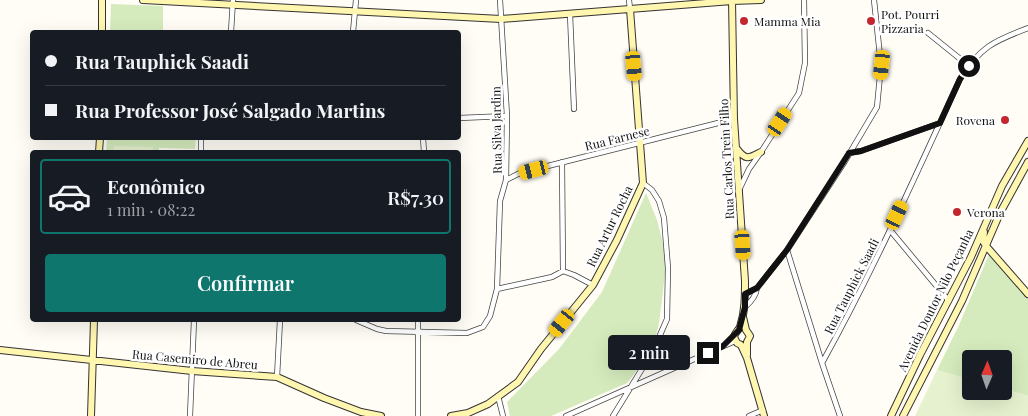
<!DOCTYPE html>
<html lang="pt">
<head>
<meta charset="utf-8">
<style>
  body { margin:0; font-family:"Playfair Display",serif; background:#242831; color:#f1f3f6; height:100vh; display:flex; flex-direction:column; font-size:19px; white-space:nowrap }
  * { box-sizing:border-box; margin:0 }
  p { font-size:16px; color:#9ea1a6 }
  .icon { flex:none; width:28px; height:28px; fill:none; stroke:currentColor; stroke-width:2; stroke-linecap:round; stroke-linejoin:round }
  .map { position:relative; flex:1; overflow:hidden }
  .side { position:absolute; left:30px; top:150px; width:431px; height:172px; display:flex; flex-direction:column; background:#171b24; border-radius:5px; box-shadow:0 5px 20px #0002 }
  .side>* { flex:none }
  .banner { position:absolute; left:30px; top:30px; width:431px; height:110px; border-radius:5px; box-shadow:0 5px 20px #0002; display:grid; align-content:center; height:110px; padding:0 15px; background:#171b24 }
  .needle { width:32px; rotate:2deg }
  .controls { position:absolute; left:962px; top:350px; display:grid; gap:10px }
  .controls a { display:grid; place-items:center; width:50px; height:50px; border-radius:5px; background:#171b24; box-shadow:0 5px 20px #0002; font-size:25px }
  .end { position:absolute; width:22px; height:22px; margin:-11px; border:6px solid #111; background:#fff; box-shadow:0 0 0 2px #fff }
  .from { border-radius:50% }
  .bubble { position:absolute; height:35px; border-radius:5px; background:#171b24; box-shadow:0 5px 20px #0002; font-size:16px; font-weight:600; line-height:35px; text-align:center }
  .car { position:absolute; width:15px; height:30px; margin:-15px -8px; border-radius:6px; box-shadow:0 0 4px 1px #0007; background:linear-gradient(#f5c518 24%,#345 0 40%,#f5c518 0 76%,#345 0 86%,#f5c518 0) }
  .banner b { display:flex; align-items:center; gap:18px; height:48px; font-size:19px }
  .banner b+b { border-top:1px solid #363941 }
  .banner i { width:12px; height:12px; background:#f1f3f6 }
  ul { padding:9px 0 0; list-style:none }
  li { display:flex; align-items:center; gap:15px; height:75px; margin:0 10px 8px; padding:0 5px; border:2px solid #363941; border-radius:5px }
  li div { flex:1 }
  li b { display:block; font-size:19px }
  li em { font-style:normal; font-weight:600 }
  li.selected { border-color:#0f766e }
  li>.icon { width:45px; height:45px; stroke-width:1.5 }
  .button { display:flex; gap:10px; margin-top:auto; padding:10px 15px }
  .button a { flex:1; height:58px; border-radius:5px; background:#0f766e; color:#fff; font-size:20px; font-weight:600; line-height:58px; text-align:center }
  .map>svg:first-child { display:block }
  .park { fill:#d5ebbd }
  .pitch { fill:#e6f2cf }
  .lines { fill:none; stroke-linecap:round; stroke-linejoin:round }
  .street-casing { stroke:#444; stroke-width:6 }
  .secondary-casing { stroke:#333; stroke-width:8 }
  .street { stroke:#fff; stroke-width:4.5 }
  .secondary { stroke:#fff6b0; stroke-width:6 }
  .route { stroke:#111; stroke-width:6 }
  .poi-dot { fill:#c4262e; stroke:#fff; stroke-width:2 }
  .labels { text-anchor:middle; dominant-baseline:central; stroke-width:5; stroke-linejoin:round; paint-order:stroke }
  .poi-label { font-size:12px; fill:#111; stroke:#fff; text-anchor:start }
  .street-label { font-size:12px; fill:#111; stroke:#fff }
</style>
</head>
<body>
<div class="map">
<svg width="1028" height="416" viewBox="0 0 1028 416">
  <rect width="100%" height="100%" fill="#fffdf5"/>
  <path class="park" d="M111 4 163 6V30L183 31V32H110Z
    M107 138H196L195 149 159 148V152H106Z
    M646 193 657 220 663 243 666 266 659 323 652 351 627 383 551 416H510L507 402 559 349 602 292Z
    M990 252 1028 297V396L1004 389V359H971V380L937 370 959 325Z"/>
  <path class="pitch" d="M114 146 153 147V152H114Z
    M937 370 971 380V391H1004V389L1028 396V416H915Z"/>
  <g class="lines">
    <g class="street-casing">
      <path id="street" d="M629 0 630 9
        M570 14 574 109
        M231 32 233 0
        M353 32 356 0
        M928 33 969 66
        M459 118 507 116
        M423 138 424 152
        M201 152V138
        M849 153 861 151 940 123
        M562 162 563 271
        M506 180 520 173 734 119
        M740 188 749 169 761 152 799 93 805 63 804 0
        M890 230 949 301
        M787 250 822 363 840 416
        M497 289 552 277 563 271 574 275 593 285
        M745 294 757 288
        M745 307C751 302 756 296 757 288L787 250 845 161 877 107 881 65 874 0
        M356 320 377 329 386 331 467 333 483 327 490 316 497 289 500 201 506 180 507 116 500 0
        M822 363C873 271 916 175 960 79 980 47 994 41 1028 28
        M277 377 280 320
        M498 396 503 416
        M190 416 194 320
        M418 416V320
        M566 416 735 341
        M613 416 653 351 667 319 668 268 664 218 659 201 652 190 643 183
        M749 416 763 410"/>
    </g>
    <g class="secondary-casing">
      <path id="secondary" d="M143 0 501 19 732 1 761 0
        M732 0 734 119 745 281C745 297 745 312 740 327 738 331 735 332 734 337L737 343 741 345
        M102 32V0
        M737 149C746 161 749 158 761 152
        M99 152 100 138
        M984 232 983 241 986 246 1028 294
        M743 317 746 330 750 336 747 342V355
        M741 345 747 358 764 416
        M0 350 192 371 277 377 324 398 361 412 381 416
        M91 416 94 320
        M451 416 468 413 488 404 518 382 541 349 593 285 617 240 643 183 630 9
        M891 416 920 355 971 257 1002 186 1028 141
        M903 416 962 301 1000 213 1028 162"/>
    </g>
    <use href="#street" class="street"/>
    <use href="#secondary" class="secondary"/>
  </g>
  <g class="lines">
    <path class="route" d="M708 353 723 346 739 330 745 307V294L757 288 787 250 849 153 861 151 940 123 960 79 969 66"/>
  </g>
  <g class="poi-dot">
    <circle cx="744" cy="21" r="5"/>
    <circle cx="871" cy="21" r="5"/>
    <circle cx="1005" cy="120" r="5"/>
    <circle cx="957" cy="212" r="5"/>
  </g>
  <g class="labels">
    <g class="poi-label">
      <text x="881" y="14">Pot. Pourri<tspan x="881" dy="14">Pizzaria</tspan></text>
      <text x="754" y="21">Mamma Mia</text>
      <text x="995" y="120" text-anchor="end">Rovena</text>
      <text x="967" y="212">Verona</text>
    </g>
    <g class="street-label">
      <text transform="translate(496 130) rotate(-91)">Rua Silva Jardim</text>
      <text transform="translate(617 138) rotate(-14)">Rua Farnese</text>
      <text transform="translate(726 159) rotate(-93)">Rua Carlos Trein Filho</text>
      <text transform="translate(609 226) rotate(-64)">Rua Artur Rocha</text>
      <text transform="translate(851 286) rotate(-63)">Rua Tauphick Saadi</text>
      <text transform="translate(935 300) rotate(-64)">Avenida Doutor Nilo Peçanha</text>
      <text transform="translate(195 359) rotate(5)">Rua Casemiro de Abreu</text>
    </g>
  </g>
</svg>
<div class="controls">
<a><svg class="needle" viewBox="-14 -14 28 28"><path d="M0-13l5 13h-10z" fill="#e53935"/><path d="M0 13l5-13h-10z" fill="#9ea1a6"/></svg></a>
</div>
<i class="end from" style="left:969px;top:66px"></i>
<i class="end" style="left:708px;top:353px"></i>
<div class="bubble" style="left:608px;top:335px;width:82px">2 min</div>
<i class="car" style="left:882px;top:65px;rotate:186deg"></i>
<i class="car" style="left:634px;top:66px;rotate:175deg"></i>
<i class="car" style="left:780px;top:122px;rotate:33deg"></i>
<i class="car" style="left:534px;top:170px;rotate:256deg"></i>
<i class="car" style="left:897px;top:215px;rotate:25deg"></i>
<i class="car" style="left:743px;top:245px;rotate:176deg"></i>
<i class="car" style="left:562px;top:323px;rotate:219deg"></i>
<div class="banner">
<b><i class="from"></i>Rua Tauphick Saadi</b>
<b><i></i>Rua Professor José Salgado Martins</b>
</div>
<section class="side">
<ul>
<li class="selected"><svg class="icon" aria-label="car" viewBox="0 0 24 24"><path d="M5 17H2v-5l4-1 3-4h7l3 4 3 1v5h-3M9 17h6M6 11h13"/><circle cx="7" cy="17" r="2"/><circle cx="17" cy="17" r="2"/></svg><div><b>Econômico</b><p>1 min · 08:22</p></div><em>R$7.30</em></li>
</ul>
<div class="button"><a>Confirmar</a></div>
</section>
</div>
</body>
</html>
